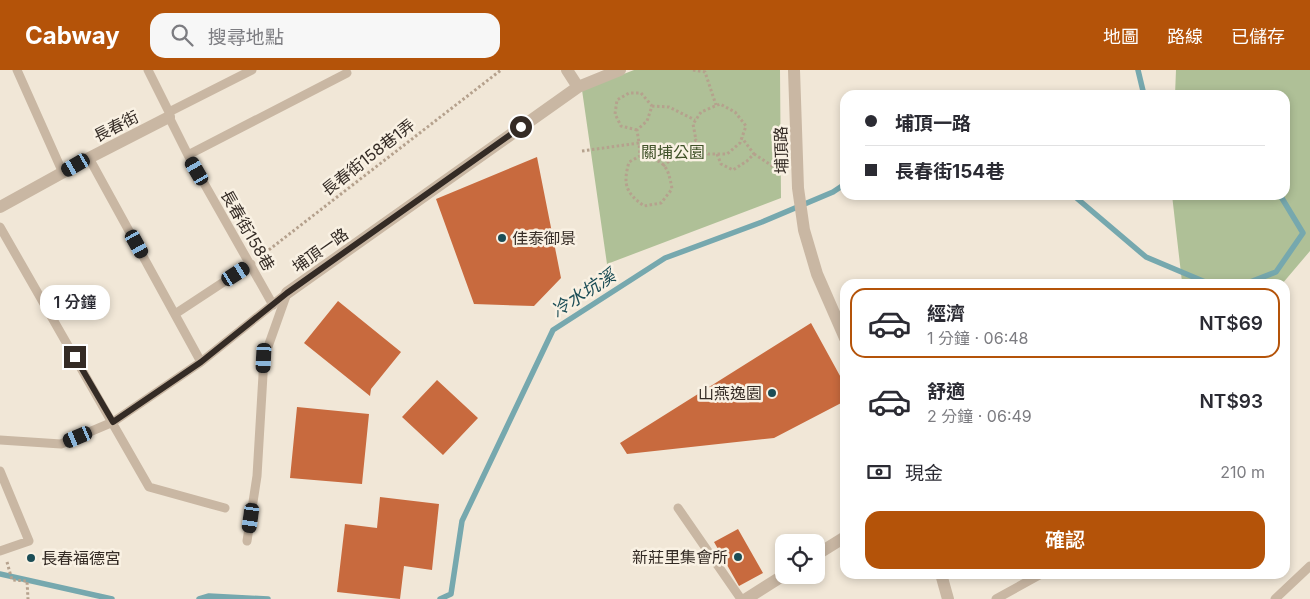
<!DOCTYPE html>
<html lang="zh-TW">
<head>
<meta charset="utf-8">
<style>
  body { margin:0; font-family:Inter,"Noto Sans TC",sans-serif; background:#f7f7f7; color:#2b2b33; height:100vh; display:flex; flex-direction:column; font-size:19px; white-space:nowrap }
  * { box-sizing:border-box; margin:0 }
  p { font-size:16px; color:#7c7c81 }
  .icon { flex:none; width:28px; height:28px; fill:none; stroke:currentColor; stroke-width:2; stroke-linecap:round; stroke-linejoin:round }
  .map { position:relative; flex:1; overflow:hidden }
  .panel { position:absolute; left:840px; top:209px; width:450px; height:300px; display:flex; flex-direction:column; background:#fff; border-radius:15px; box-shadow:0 2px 8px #0003 }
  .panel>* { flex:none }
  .top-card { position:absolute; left:840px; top:20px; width:450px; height:110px; border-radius:15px; box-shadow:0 2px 8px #0003; display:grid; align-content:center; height:110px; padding:0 25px; background:#fff }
  .fabs { position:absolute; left:775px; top:464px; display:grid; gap:10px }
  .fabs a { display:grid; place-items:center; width:50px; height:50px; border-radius:10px; background:#fff; box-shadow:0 2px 8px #0003; font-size:25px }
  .end { position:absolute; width:22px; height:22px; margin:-11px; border:6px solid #342b25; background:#fff; box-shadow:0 0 0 2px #fff }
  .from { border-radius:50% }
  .bubble { position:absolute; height:35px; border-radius:15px; background:#fff; box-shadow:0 2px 8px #0003; font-size:16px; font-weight:600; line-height:35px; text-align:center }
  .car { position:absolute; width:15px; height:30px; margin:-15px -8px; border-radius:6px; box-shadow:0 0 4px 1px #0007; background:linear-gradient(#222 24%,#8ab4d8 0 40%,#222 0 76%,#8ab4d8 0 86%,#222 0) }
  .top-card b { display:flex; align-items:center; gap:18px; height:48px; font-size:19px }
  .top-card b+b { border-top:1px solid #e1e1e2 }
  .top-card i { width:12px; height:12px; background:#2b2b33 }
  ul { padding:9px 0 0; list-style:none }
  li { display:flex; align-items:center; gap:15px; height:70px; margin:0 10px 8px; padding:0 15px; border:2px solid transparent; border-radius:15px }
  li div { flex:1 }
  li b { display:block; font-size:19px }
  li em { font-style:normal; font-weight:600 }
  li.on { border-color:#b45309 }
  li>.icon { width:45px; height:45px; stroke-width:1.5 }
  .pay { display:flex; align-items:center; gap:12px; height:55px; padding:0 25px; font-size:19px }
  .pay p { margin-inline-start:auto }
  .primary-button { display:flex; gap:10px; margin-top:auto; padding:10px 25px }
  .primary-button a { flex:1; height:58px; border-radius:15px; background:#b45309; color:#fff; font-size:20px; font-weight:600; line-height:58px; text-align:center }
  header { display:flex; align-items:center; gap:30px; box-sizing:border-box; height:70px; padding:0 25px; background:#b45309; color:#fff }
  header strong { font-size:24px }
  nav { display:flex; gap:28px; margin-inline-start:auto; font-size:18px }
  .search { width:350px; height:45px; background:#f7f7f7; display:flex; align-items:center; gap:12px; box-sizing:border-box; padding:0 18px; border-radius:15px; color:#7c7c81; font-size:19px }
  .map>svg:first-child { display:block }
  .green { fill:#afc097 }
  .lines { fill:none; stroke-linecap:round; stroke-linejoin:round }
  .stream { stroke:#76a8ae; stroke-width:5.5 }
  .building { fill:#c86a3e }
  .path { stroke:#b5a18d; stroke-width:3; stroke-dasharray:2.5 2.5; stroke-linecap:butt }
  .service { stroke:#c9b7a3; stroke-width:9 }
  .minor { stroke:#c9b7a3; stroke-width:12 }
  .tertiary { stroke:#c9b7a3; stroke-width:12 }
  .route { stroke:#342b25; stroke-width:6 }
  .poi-dot { fill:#1b4d56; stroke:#f9f1e3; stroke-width:2 }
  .labels { text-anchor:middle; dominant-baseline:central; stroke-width:5; stroke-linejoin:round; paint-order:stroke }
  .street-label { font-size:16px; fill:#342b25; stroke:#f9f1e3 }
  .park-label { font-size:16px; fill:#405229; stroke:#f9f1e3 }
  .poi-label { font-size:16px; fill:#342b25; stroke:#f9f1e3; text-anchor:start }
  .water-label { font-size:18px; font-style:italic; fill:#1b4d56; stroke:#f9f1e3 }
</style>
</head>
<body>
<header>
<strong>Cabway</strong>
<div class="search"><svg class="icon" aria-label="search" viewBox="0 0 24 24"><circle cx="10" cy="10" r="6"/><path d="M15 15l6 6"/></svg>搜尋地點</div>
<nav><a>地圖</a><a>路線</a><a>已儲存</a></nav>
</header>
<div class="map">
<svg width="1310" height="529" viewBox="0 0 1310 529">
  <rect width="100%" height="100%" fill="#f1e7d7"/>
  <path class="green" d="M634 0H780L781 128 607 194 582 20Z
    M1176 0H1310V181L1282 214H1188L1182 212 1172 125H1285V25H1175Z"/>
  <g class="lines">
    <path class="stream" d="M1138 0 1144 25
      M1073 125 1146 187 1210 214
      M1245 214 1276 202 1303 163 1280 125
      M0 504 112 529
      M199 529 209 526 268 529
      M440 529 451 524 462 451 553 260 665 188 762 152 833 122 845 114"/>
  </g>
  <path class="building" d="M537 87 561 208 534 236 474 234 436 129Z
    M338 231 401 282 371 319 370 326 304 273Z
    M811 253 845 315V331L774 368 627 384 620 373Z
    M437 310 478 348 443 385 402 347Z
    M297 337 369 344 362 414 290 408Z
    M380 427 439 434 432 500 404 496 400 529 337 522 345 454 377 458Z
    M738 459 763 503 739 516 714 472Z"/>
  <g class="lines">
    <path class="path" d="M693 0 705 2 716 35
      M652 36 669 37 695 50
      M637 60 621 56 615 44 617 30 629 23H641L652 36 647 51 637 60 639 73
      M582 81 639 73 640 86 629 92C623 114 625 122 644 136L661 133 672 119C668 95 664 90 640 86
      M717 84 721 94 733 100 747 91 754 84 742 68
      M754 84 771 95 781 105
      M663 96 696 70 708 84H727L740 73 746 56 735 42 720 34 701 42 693 54 696 70
      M261 186 501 0
      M7 492 12 510 27 511 28 529"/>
    <path class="service" d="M17 0 63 103
      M148 0 169 42V47L188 85 273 235
      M169 42 252 0
      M188 85 347 3
      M89 88 201 292
      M0 157 149 417 225 438
      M175 244 251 194
      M0 370 61 374 113 352 201 292 287 223
      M0 401 29 471 0 481
      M678 438 741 529
      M247 471 257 406 264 288 286 226
      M996 529 1041 504
      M1275 529 1310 496"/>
    <path class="minor" d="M567 0 578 17
      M0 137 89 88 169 47
      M287 223 578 17 620 0
      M816 485 845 467
      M746 529 784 505"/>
    <path class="tertiary" d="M794 0 798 118 804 160 817 204 845 268
      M941 504 948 529"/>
  </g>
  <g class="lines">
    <path class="route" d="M75 287 113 352 201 292 287 223 521 57"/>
  </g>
  <g class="poi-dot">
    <circle cx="502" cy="168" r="5"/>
    <circle cx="772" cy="323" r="5"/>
    <circle cx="738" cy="487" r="5"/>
    <circle cx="31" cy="488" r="5"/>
  </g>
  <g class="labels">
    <g class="street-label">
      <text transform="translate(116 56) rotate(-27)">長春街</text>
      <text transform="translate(781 80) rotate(-91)">埔頂路</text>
      <text transform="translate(368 87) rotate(-38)">長春街158巷1弄</text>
      <text transform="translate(248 160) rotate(60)">長春街158巷</text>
      <text transform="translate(320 180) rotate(-35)">埔頂一路</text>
    </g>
    <g class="park-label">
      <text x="673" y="82">關埔公園</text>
    </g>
    <g class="poi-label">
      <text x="512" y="168">佳泰御景</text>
      <text x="762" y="323" text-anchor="end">山燕逸園</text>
      <text x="728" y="487" text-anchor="end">新莊里集會所</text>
      <text x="41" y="488">長春福德宮</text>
    </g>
    <g class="water-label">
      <text transform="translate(583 223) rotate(-33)">冷水坑溪</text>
    </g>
  </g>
</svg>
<div class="fabs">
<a><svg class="icon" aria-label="locate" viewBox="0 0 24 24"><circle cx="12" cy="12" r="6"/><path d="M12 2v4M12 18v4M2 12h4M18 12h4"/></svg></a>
</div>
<i class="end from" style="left:521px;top:57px"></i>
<i class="end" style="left:75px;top:287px"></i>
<div class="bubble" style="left:40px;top:215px;width:70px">1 分鐘</div>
<i class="car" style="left:76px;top:95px;rotate:240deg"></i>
<i class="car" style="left:197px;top:101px;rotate:330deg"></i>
<i class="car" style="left:137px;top:174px;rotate:151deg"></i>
<i class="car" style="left:236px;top:204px;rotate:57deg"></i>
<i class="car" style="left:264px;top:288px;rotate:183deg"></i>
<i class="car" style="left:78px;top:367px;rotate:247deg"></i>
<i class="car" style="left:251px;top:448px;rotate:188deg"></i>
<div class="top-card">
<b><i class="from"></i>埔頂一路</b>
<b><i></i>長春街154巷</b>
</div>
<section class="panel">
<ul>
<li class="on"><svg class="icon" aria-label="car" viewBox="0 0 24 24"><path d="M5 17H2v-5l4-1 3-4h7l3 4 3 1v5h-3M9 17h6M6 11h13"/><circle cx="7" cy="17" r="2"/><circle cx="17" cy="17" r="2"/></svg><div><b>經濟</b><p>1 分鐘 · 06:48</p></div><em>NT$69</em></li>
<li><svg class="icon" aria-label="car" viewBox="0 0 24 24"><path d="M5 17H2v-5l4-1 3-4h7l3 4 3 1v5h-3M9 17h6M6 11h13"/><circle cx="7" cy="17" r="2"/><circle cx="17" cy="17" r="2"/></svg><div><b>舒適</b><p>2 分鐘 · 06:49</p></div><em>NT$93</em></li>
</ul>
<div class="pay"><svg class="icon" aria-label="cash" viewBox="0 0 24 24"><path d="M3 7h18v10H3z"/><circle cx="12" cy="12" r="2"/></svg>現金<p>210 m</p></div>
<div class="primary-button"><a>確認</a></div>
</section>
</div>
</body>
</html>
